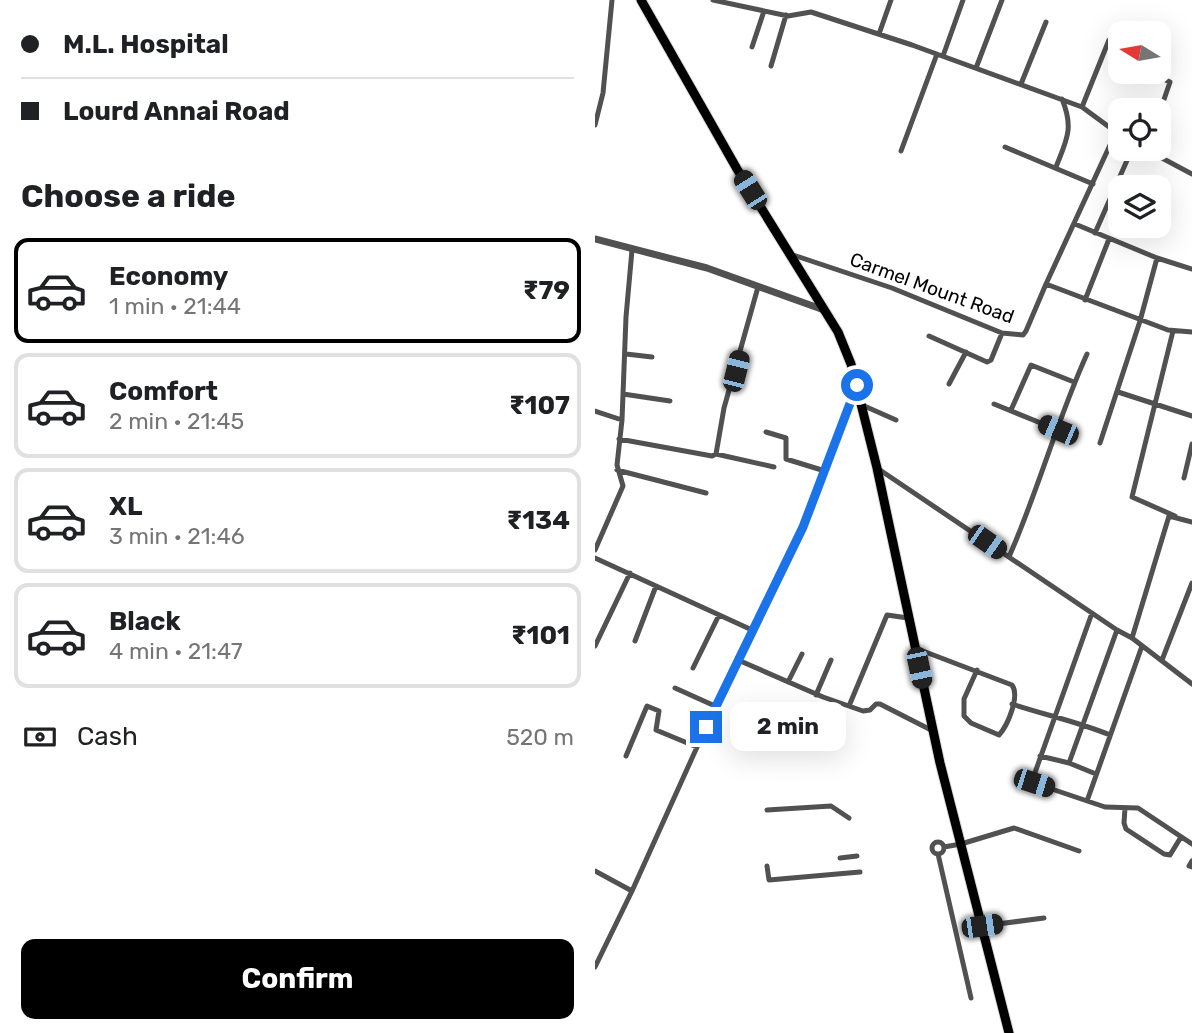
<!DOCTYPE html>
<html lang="en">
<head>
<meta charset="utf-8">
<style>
  body { margin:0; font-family:Rubik,sans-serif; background:#f6f6f6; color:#202124; height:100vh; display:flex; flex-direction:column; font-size:26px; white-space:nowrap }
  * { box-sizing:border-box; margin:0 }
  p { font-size:23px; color:#757577 }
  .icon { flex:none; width:38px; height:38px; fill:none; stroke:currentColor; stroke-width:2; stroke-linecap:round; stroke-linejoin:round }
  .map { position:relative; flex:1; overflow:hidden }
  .side { display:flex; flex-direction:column; background:#fff; width:595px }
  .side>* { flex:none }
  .top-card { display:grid; align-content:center; height:154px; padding:0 21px; background:#fff }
  .needle { width:46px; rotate:281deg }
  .controls { position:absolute; left:513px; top:21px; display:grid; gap:14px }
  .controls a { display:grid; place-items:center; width:63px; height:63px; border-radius:14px; background:#fff; box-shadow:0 7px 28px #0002; font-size:35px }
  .end { position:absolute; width:32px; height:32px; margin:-16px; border:9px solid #1a73e8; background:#fff; box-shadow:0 0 0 4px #fff }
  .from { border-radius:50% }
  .bubble { position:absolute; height:49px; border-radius:14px; background:#fff; box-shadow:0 7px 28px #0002; font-size:23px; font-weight:700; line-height:49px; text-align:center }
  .car { position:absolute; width:21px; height:42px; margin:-21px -10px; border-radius:9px; box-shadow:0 0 5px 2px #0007; background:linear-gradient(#222 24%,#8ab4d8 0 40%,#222 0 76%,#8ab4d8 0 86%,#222 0) }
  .top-card b { display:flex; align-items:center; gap:24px; height:66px; font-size:26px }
  .top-card b+b { border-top:2px solid #e0e0e0 }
  .top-card i { width:18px; height:18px; background:#202124 }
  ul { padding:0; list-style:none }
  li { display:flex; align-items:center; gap:21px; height:105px; margin:0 14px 10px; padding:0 7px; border:4px solid #e0e0e0; border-radius:14px }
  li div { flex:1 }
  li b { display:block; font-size:26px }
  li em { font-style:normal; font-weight:700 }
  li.selected { border-color:#000 }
  li>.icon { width:63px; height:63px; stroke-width:1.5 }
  h2 { padding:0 21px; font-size:32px; line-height:84px }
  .pay { display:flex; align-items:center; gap:18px; height:77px; padding:0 21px; font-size:26px }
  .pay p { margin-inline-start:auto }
  .cta { display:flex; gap:14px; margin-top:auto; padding:14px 21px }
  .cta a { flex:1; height:80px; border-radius:14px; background:#000; color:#fff; font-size:28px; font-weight:700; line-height:80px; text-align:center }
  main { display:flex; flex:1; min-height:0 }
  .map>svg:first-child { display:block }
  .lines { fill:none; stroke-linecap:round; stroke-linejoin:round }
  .primary-casing { stroke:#dbdbdb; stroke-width:11 }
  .minor { stroke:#515151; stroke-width:5 }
  .tertiary { stroke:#515151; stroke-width:7 }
  .primary { stroke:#000; stroke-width:9 }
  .route { stroke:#1a73e8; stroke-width:9 }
  .labels { text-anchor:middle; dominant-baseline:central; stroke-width:6; stroke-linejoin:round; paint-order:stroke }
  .street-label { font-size:19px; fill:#000; stroke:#fff }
</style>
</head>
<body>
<main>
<section class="side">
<div class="top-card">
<b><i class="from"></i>M.L. Hospital</b>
<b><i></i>Lourd Annai Road</b>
</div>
<h2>Choose a ride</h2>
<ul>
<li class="selected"><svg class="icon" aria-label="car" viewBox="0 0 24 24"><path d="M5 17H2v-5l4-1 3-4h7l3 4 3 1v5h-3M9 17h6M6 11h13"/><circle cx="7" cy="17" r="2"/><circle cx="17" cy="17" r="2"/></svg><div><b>Economy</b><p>1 min · 21:44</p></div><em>₹79</em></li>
<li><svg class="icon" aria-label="car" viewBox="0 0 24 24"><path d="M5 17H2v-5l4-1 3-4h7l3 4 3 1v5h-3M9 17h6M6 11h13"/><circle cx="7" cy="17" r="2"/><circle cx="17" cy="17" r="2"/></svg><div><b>Comfort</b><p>2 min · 21:45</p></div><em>₹107</em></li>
<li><svg class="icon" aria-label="car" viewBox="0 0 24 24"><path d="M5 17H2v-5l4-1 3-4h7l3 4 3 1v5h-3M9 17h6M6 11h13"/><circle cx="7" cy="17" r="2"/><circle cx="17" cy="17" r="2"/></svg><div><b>XL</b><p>3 min · 21:46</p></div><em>₹134</em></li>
<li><svg class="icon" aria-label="car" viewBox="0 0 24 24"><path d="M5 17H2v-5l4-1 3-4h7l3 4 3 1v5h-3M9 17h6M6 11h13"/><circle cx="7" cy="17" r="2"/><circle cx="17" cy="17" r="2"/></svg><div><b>Black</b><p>4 min · 21:47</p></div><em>₹101</em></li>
</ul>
<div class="pay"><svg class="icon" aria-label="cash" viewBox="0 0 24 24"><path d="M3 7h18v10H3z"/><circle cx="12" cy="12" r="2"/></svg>Cash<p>520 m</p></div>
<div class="cta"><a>Confirm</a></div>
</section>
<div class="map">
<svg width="597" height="1033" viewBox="0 0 597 1033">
  <rect width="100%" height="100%" fill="#fff"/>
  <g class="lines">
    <g class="primary-casing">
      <path id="primary" d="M46 0 142 169 243 332 256 364 282 468 345 763 414 1033"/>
    </g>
    <path class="minor" d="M118 0 193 16 216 12 317 45 487 107 525 135
      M551 33 552 31
      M284 34 296 0
      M157 47 169 11
      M348 56 368 0
      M176 66 191 15
      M381 68 407 0
      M553 72 575 82 564 114
      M426 84 451 22
      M487 107 514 40
      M0 125 8 93 17 0
      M410 147 498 184
      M550 149 597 174
      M306 151 342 54
      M461 167C472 139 479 128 467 99
      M480 224 562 258 597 269
      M500 233 537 149
      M195 254 297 288 407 333 428 335 431 331 451 284 573 330 597 332
      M451 284 521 132
      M490 300 514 239
      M578 331 537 497 580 516
      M334 336 392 362 396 360 407 333
      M31 354 57 357
      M354 384 371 352
      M523 392 597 416
      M28 394 75 401
      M399 404 463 430
      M267 405 301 420
      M416 410 436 365 479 382
      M0 411 27 420
      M171 432 191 438V459L230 471
      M24 439 117 456 121 454 129 408 163 287
      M505 443 545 321 562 258
      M121 454 179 467
      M282 468 522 630 537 638 597 684
      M22 470 111 493
      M589 478 597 444
      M0 550 28 486 22 465 27 420 31 317 37 250
      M414 557C443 491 462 420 492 354
      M0 558 157 630
      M497 613 437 781 439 783 510 807 543 808 597 844
      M537 638 574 516 597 522
      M40 641 61 586
      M0 646 35 573
      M320 648 417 685C425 696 413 725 404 735L376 723 369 716V699L382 670
      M143 660 228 697 268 711 275 710 281 704H285L338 731
      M567 660 597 583
      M98 668 124 615
      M193 682 207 654
      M80 688 120 706
      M221 695 236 660
      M417 704C450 715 484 722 515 735
      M254 706 292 615 313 618
      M31 756 52 706 64 711 61 730 102 747
      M445 756 474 763 501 774
      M474 763 522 630
      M492 801 547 646
      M530 808 529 823 531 829 569 854 575 855 586 837
      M172 810 236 806 254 818
      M337 848a6 6 0 1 1 12 0a6 6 0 1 1-12 0Z
      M349 847 366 844 419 828 484 851
      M343 854 376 998
      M245 858 262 856
      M597 861 594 866 597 867
      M172 866 174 880 265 872
      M0 871 37 891
      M387 926 449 918
      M0 967 37 891 126 694 208 527 261 386"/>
    <path class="tertiary" d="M0 239 112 268 229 310"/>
    <use href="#primary" class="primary"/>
  </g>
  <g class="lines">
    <path class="route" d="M111 727 208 527 262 385"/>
  </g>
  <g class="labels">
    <g class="street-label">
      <text transform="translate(337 288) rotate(20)">Carmel Mount Road</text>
    </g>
  </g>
</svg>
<div class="controls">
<a><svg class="needle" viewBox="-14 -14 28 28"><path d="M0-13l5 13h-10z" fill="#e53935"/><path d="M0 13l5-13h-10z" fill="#757577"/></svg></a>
<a><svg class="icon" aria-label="locate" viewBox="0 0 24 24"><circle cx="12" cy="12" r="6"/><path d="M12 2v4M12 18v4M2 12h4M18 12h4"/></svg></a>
<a><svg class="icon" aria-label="layers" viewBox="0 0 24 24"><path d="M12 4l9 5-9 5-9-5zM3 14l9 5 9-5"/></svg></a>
</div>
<i class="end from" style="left:262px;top:385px"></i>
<i class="end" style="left:111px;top:727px"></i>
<div class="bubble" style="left:135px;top:702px;width:116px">2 min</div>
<i class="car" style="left:155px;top:190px;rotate:328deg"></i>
<i class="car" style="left:141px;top:371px;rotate:14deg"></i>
<i class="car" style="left:463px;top:430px;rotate:293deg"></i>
<i class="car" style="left:392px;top:542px;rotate:125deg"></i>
<i class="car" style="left:324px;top:668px;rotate:168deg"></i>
<i class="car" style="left:439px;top:783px;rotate:108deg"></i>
<i class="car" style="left:387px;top:926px;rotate:82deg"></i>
</div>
</main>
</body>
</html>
